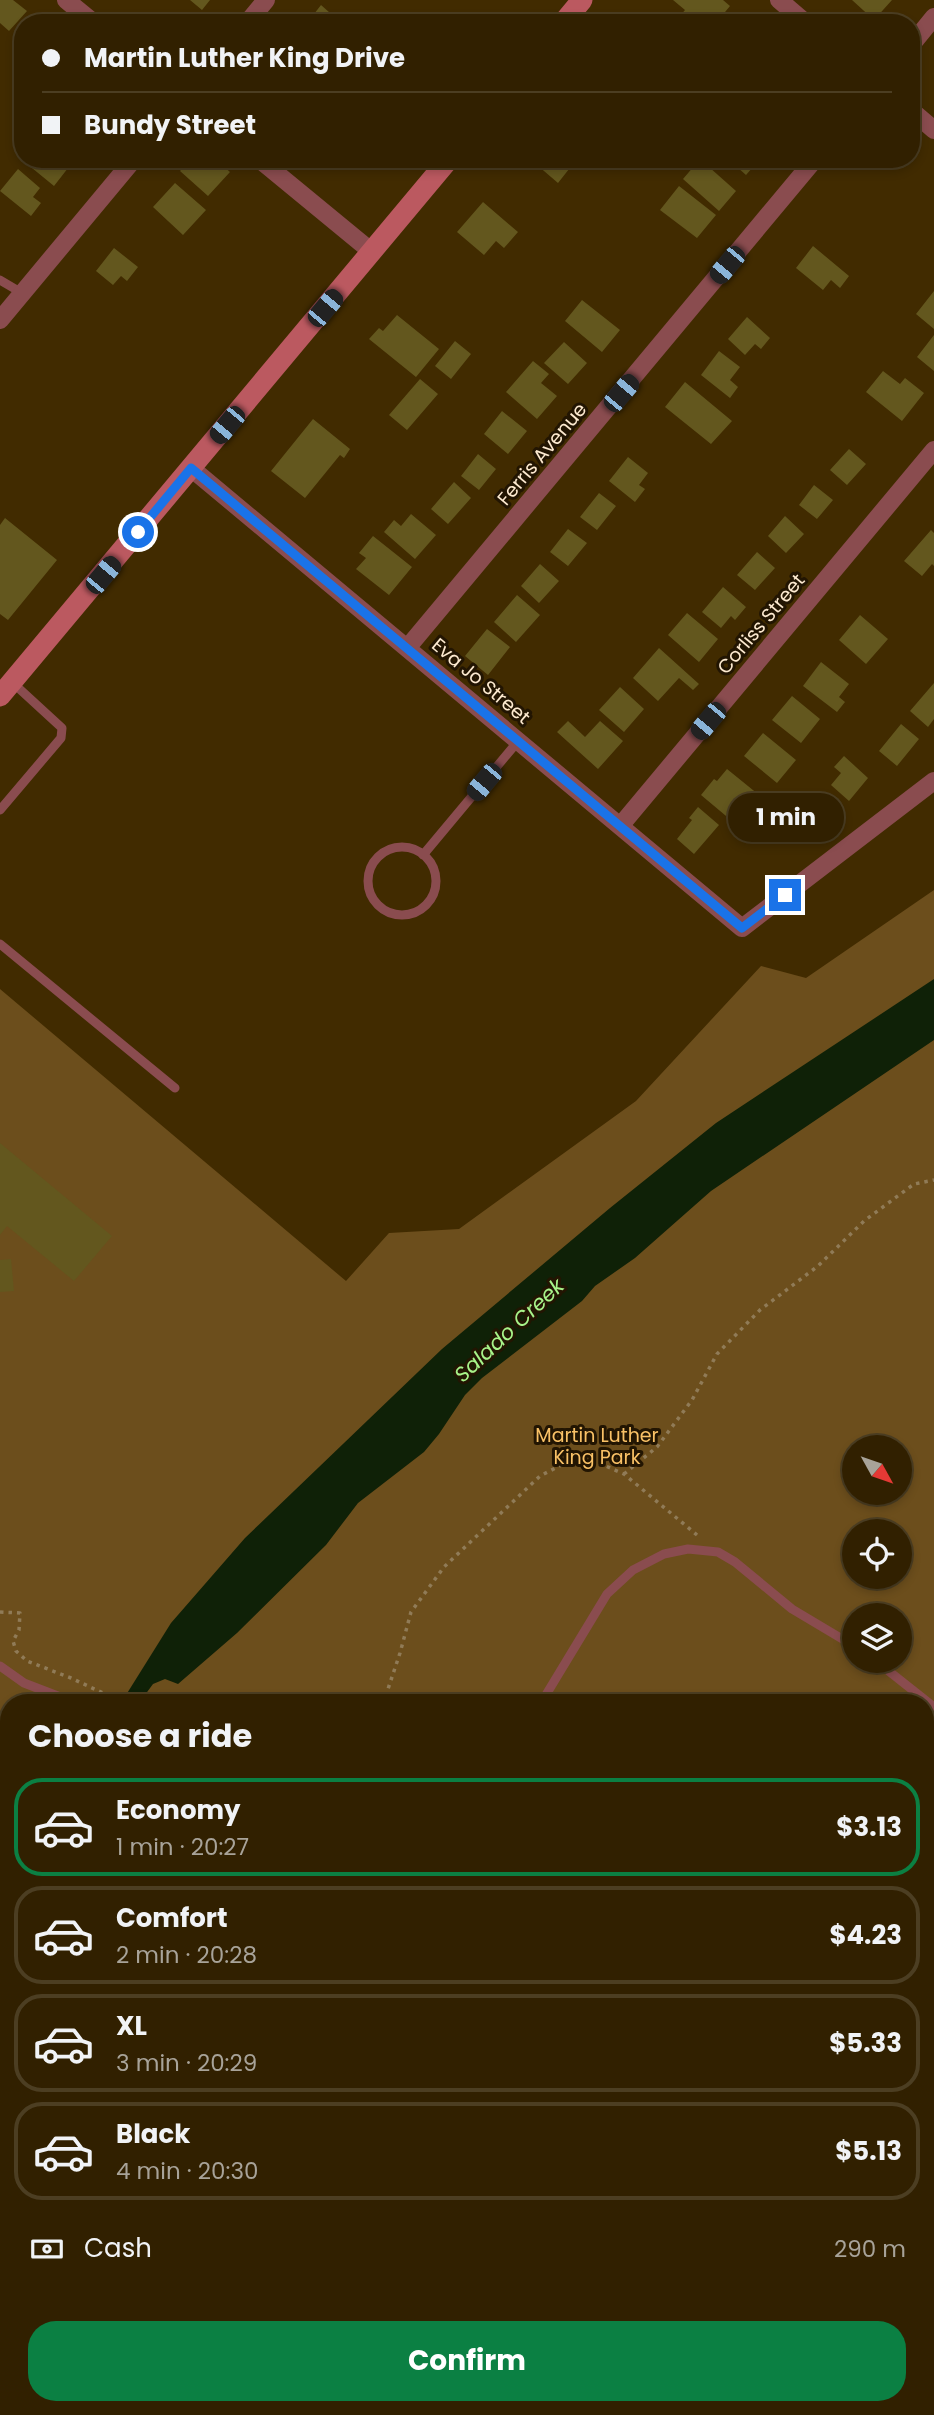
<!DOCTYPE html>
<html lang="en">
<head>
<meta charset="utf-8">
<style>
  body { margin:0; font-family:Poppins,sans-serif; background:#39280a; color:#f1f3f6; height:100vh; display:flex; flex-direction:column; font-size:26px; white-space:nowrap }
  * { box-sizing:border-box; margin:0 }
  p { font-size:23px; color:#a8a399 }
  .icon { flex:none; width:38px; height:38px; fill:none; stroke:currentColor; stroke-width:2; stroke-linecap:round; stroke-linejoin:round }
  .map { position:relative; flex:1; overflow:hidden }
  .panel { position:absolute; left:0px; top:1694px; width:934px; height:721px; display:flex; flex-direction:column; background:#312000; border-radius:28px 28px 0 0; box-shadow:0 4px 10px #0003,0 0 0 2px #4c3e22 }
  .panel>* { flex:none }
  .top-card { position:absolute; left:14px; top:14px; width:906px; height:154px; border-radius:28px; box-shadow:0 4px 10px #0003,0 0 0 2px #4c3e22; display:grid; align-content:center; height:154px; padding:0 28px; background:#312000 }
  .needle { width:46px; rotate:130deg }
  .tools { position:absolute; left:842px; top:1435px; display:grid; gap:14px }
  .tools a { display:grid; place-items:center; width:70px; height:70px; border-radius:50%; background:#312000; box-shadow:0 4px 10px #0003,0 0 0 2px #4c3e22; font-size:35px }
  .end { position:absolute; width:32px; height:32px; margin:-16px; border:9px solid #1a73e8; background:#fff; box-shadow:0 0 0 4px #fff }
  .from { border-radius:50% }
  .bubble { position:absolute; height:49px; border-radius:24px; background:#312000; box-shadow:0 4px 10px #0003,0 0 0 2px #4c3e22; font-size:23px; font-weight:700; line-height:49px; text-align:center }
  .car { position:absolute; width:21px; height:42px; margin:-21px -10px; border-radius:9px; box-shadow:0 0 5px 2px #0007; background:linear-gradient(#222 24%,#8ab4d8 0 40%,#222 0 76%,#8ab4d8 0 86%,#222 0) }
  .top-card b { display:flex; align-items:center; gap:24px; height:66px; font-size:26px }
  .top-card b+b { border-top:2px solid #4c3e22 }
  .top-card i { width:18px; height:18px; background:#f1f3f6 }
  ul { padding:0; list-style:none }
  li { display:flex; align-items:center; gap:21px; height:98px; margin:0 14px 10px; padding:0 14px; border:4px solid #4c3e22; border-radius:28px }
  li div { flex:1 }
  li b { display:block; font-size:26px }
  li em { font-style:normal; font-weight:700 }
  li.active { border-color:#0b8043 }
  li>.icon { width:63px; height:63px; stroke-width:1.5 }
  h2 { padding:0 28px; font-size:32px; line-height:84px }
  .pay { display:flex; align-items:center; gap:18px; height:77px; padding:0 28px; font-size:26px }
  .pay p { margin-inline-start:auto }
  .action { display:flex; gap:14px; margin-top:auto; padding:14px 28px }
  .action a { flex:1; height:80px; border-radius:28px; background:#0b8043; color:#fff; font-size:28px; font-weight:700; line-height:80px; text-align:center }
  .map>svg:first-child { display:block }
  .green { fill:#6c4e1c; fill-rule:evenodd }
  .water { fill:#0f2107 }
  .building { fill:#63571e }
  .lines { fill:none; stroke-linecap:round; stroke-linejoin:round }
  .path { stroke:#907b57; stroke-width:3.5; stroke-dasharray:3.5 5; stroke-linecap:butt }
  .service { stroke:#8a4c4f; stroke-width:9 }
  .minor { stroke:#8a4c4f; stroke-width:18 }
  .secondary { stroke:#bb5960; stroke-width:21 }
  .route { stroke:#1a73e8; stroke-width:9 }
  .labels { text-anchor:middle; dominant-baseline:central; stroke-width:6; stroke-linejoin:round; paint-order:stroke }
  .street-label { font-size:19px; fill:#fdead0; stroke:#221502 }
  .park-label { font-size:19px; fill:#f9c166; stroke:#221502 }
  .water-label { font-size:21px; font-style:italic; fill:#a8f48a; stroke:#221502 }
</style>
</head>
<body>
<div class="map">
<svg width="934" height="2415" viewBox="0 0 934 2415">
  <rect width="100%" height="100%" fill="#412b00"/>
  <path class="green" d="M934 890V2415H0V989L346 1281 389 1233 459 1229 636 1101 761 966 806 978ZM854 1447H900V1493H854ZM854 1531H900V1577H854ZM854 1615H900V1661H854ZM9 1703H926V2406H9Z"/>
  <path class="water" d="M934 979V1040L711 1191 635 1258 595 1286 582 1301 482 1378 465 1395 439 1434 424 1452 358 1503 326 1545 237 1633 178 1684 165 1679 153 1684 139 1703H121L171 1623 245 1538 442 1349 610 1208 716 1123Z
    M9 1837V1969L0 1965V1851Z
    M184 2406H232L230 2415H183Z"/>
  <path class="building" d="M0 0H13L27 11 9 31 0 23Z
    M190 0H210L202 10Z
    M673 0H723L730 6 716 23H674L685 10Z
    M852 0H892L874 20Z
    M321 5 338 20 335 23H307Z
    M21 159H68L72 163 54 186Z
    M191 159H215L230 172 208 196 180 171Z
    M530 159H577L558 183Z
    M700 159 736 191 719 211 683 179Z
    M728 159H760L746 175Z
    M18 169 40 188 33 197 41 203 31 216 0 191Z
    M175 183 206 210 183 235 153 207Z
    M679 186 716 215 697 238 660 210Z
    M483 202 518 232 504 248 496 241 484 255 457 232Z
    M813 246 849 276 840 288 831 280 823 290 796 268Z
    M114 248 138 267 127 281 121 276 113 285 96 271Z
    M934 291V329L916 314Z
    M582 300 620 330 602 352 565 321Z
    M397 315 439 349 416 377 369 339 379 328 383 331Z
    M747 317 770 338 761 349 755 344 745 355 728 339Z
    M934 335V371L917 357Z
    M455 341 471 354 451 379 435 366Z
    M564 342 587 363 568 384 544 363Z
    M719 351 740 367 730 380 738 387 730 398 701 375Z
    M533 361 549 374 541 383 557 396 537 419 506 392Z
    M883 371 900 384 905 378 924 393 902 421 866 392Z
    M420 379 438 394 407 430 389 415Z
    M685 382 732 421 711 444 665 407Z
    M502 411 527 431 508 454 484 434Z
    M313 419 350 449 344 458 340 455 305 498 271 471Z
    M849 449 866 464 847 485 830 470Z
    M478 454 496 469 479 490 461 476Z
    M628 457 648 473 639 485 645 489 635 502 609 481Z
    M454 482 471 498 448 524 431 509Z
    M814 485 833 500 817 519 799 505Z
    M599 493 616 506 597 530 580 517Z
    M411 514 436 535 415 559 384 532 394 520 401 526Z
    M785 516 804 534 786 553 768 536Z
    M5 518 57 560 8 620 0 614V525Z
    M568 529 587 543 568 566 550 552Z
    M931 530 934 533V566L932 564 922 576 904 561Z
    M373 536 412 567 389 595 356 569 366 558 359 553Z
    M757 552 775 568 755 590 737 575Z
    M540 564 559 581 539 603 521 586Z
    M723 587 746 607 735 620 731 616 721 628 702 612Z
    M517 595 540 615 516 642 494 622Z
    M687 613 718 639 699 662 668 635Z
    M860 615 888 639 866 664 839 640Z
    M487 629 510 647 488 675 465 656Z
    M659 648 699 684 693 690 679 678 658 701 633 678Z
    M821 662 849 684 839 697 845 702 837 712 803 686Z
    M934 683V719L928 727 910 711Z
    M620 687 644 709 624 732 599 710Z
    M792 696 820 719 801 743 772 720Z
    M568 721 585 737 600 721 623 741 598 769 557 732Z
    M901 724 919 739 897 766 879 751Z
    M763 733 796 760 777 783 744 756Z
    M844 756 868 778 849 801 831 785 841 773 834 767Z
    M727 769 774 807 763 821 751 811 738 826 701 795 714 779 717 781Z
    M698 807 719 825 694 854 677 839 692 820 689 818Z
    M0 1143 112 1236 74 1281 7 1226 0 1235Z
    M11 1259 14 1291 0 1292V1260Z"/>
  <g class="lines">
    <path class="path" d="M624 1474 657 1447 692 1400 717 1354 760 1310 818 1266 864 1221 914 1184 934 1180
      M0 1612 20 1613 19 1630 13 1641 16 1651 27 1661 71 1678 124 1703
      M380 1703 387 1692 400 1653 411 1612 444 1567 540 1476 573 1459 592 1460 624 1474 697 1535"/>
    <path class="service" d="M0 280 22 293
      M0 810 61 738 62 728 13 683
      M368 881a34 34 0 1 1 68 0a34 34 0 1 1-68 0Z
      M423 855 519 740
      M0 944 175 1088
      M876 1661 934 1707
      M0 1666 24 1683 76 1703
      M541 1703 607 1594 633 1570 664 1554 688 1549 718 1552 735 1562 792 1609 854 1646"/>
    <path class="minor" d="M66 0 94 23
      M779 0 806 23
      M247 23 266 0
      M912 44 934 17
      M912 111 934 130
      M259 159 372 252
      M0 320 134 159
      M191 468 742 928 934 781
      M408 647 815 159
      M621 825 934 450"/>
    <path class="secondary" d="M563 23 582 0
      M0 696 449 159"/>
  </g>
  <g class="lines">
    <path class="route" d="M138 532 191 468 742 928 785 895"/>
  </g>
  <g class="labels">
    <g class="street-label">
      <text transform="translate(542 454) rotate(-50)">Ferris Avenue</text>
      <text transform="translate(761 624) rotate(-50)">Corliss Street</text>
      <text transform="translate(481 681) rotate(40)">Eva Jo Street</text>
    </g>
    <g class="park-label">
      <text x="597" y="1435">Martin Luther<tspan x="597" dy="22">King Park</tspan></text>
    </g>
    <g class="water-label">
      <text transform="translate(509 1330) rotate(-43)">Salado Creek</text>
    </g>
  </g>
</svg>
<div class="tools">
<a><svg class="needle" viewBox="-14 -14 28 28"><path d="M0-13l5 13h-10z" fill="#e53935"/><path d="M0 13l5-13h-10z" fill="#a8a399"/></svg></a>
<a><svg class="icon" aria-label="locate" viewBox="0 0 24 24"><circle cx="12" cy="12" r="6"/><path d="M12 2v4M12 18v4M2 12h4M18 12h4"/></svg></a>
<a><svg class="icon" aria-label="layers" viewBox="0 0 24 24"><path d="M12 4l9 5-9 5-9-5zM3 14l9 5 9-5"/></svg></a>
</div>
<i class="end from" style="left:138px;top:532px"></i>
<i class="end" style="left:785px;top:895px"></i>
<div class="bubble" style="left:728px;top:793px;width:116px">1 min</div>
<i class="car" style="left:727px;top:265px;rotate:220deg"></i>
<i class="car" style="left:325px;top:308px;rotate:40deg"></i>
<i class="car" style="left:621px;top:393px;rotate:40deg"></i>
<i class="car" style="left:227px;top:425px;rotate:220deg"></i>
<i class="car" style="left:103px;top:575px;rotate:40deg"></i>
<i class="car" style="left:708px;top:721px;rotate:220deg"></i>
<i class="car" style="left:484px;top:782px;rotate:220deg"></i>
<div class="top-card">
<b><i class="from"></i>Martin Luther King Drive</b>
<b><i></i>Bundy Street</b>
</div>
<section class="panel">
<h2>Choose a ride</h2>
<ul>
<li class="active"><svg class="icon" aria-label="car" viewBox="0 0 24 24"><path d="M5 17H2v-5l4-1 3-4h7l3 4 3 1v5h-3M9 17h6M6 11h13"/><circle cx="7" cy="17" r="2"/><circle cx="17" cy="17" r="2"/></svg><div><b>Economy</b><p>1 min · 20:27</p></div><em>$3.13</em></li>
<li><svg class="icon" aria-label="car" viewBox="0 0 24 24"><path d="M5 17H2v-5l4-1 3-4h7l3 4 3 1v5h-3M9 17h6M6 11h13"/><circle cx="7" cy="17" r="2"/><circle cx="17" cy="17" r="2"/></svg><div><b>Comfort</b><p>2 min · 20:28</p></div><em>$4.23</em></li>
<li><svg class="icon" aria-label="car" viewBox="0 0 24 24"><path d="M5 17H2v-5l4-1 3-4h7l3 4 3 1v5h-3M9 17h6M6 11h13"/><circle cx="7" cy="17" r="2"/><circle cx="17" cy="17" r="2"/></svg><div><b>XL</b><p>3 min · 20:29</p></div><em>$5.33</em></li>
<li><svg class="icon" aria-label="car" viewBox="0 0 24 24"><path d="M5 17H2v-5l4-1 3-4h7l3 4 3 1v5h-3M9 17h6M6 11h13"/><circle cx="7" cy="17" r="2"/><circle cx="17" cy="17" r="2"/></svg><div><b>Black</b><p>4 min · 20:30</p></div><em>$5.13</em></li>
</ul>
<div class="pay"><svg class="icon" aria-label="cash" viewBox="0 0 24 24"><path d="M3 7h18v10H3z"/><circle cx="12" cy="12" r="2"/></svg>Cash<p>290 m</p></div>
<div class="action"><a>Confirm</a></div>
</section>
</div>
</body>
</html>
